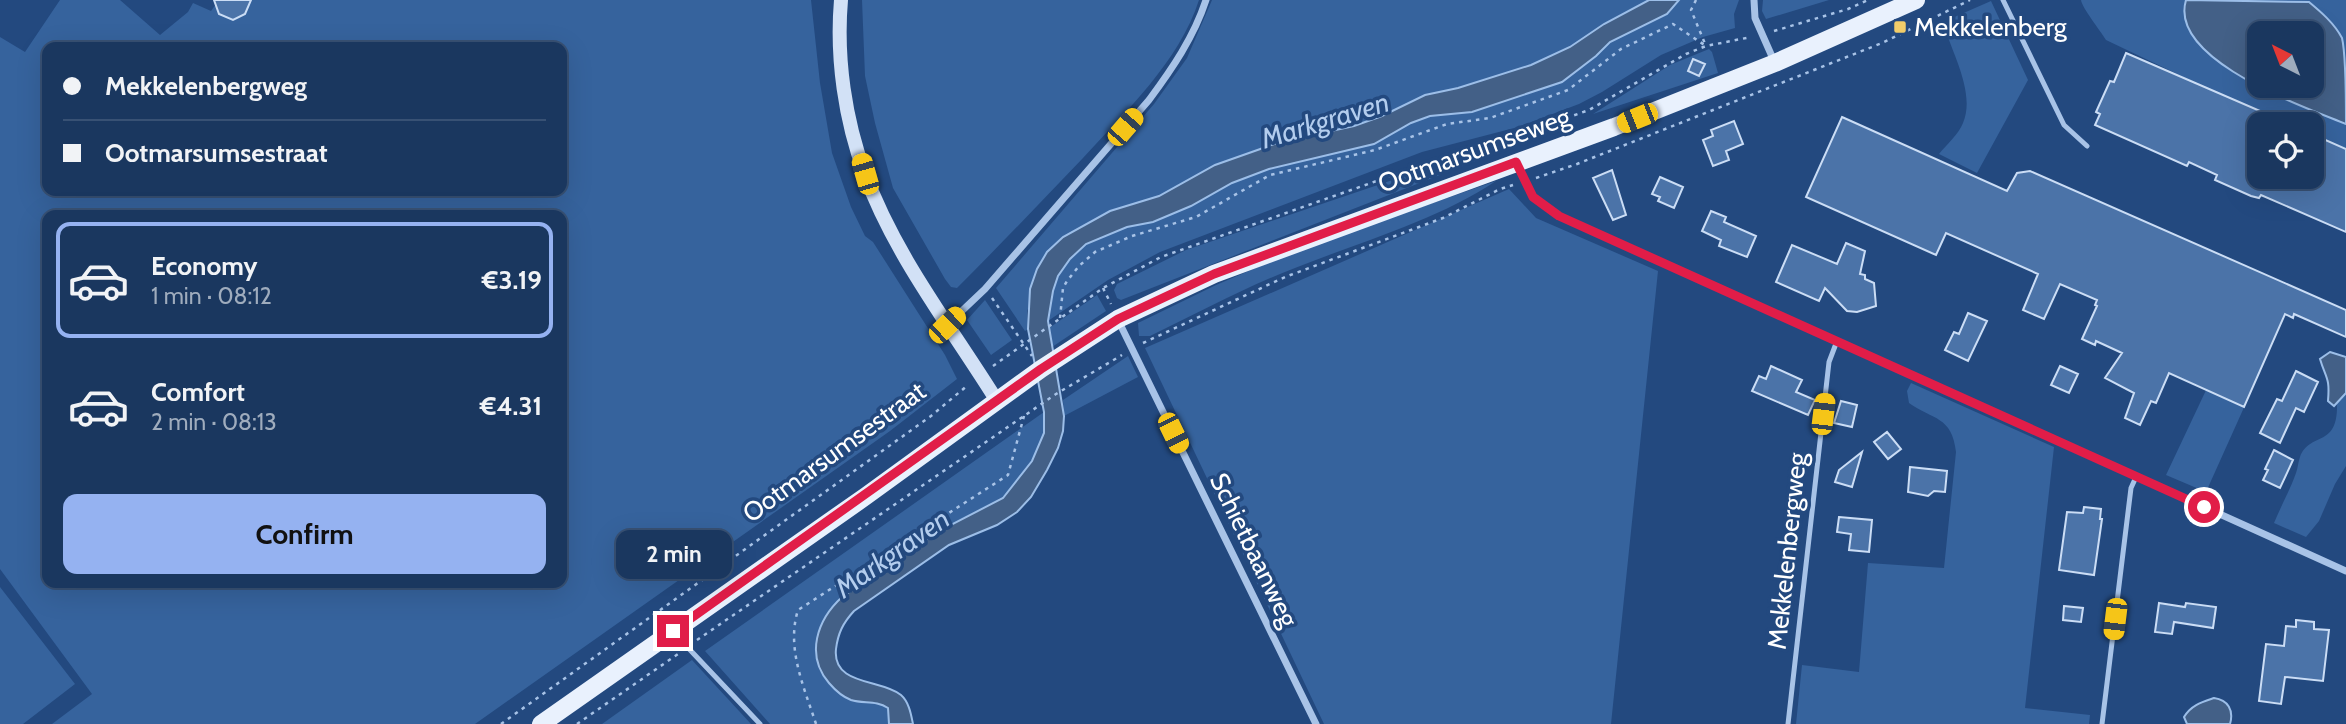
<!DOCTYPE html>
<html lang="en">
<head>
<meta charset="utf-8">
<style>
  body { margin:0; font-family:Cabin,sans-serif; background:#233f65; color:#f1f3f6; height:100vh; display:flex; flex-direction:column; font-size:26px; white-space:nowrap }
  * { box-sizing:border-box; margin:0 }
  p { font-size:23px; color:#9facbd }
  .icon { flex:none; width:38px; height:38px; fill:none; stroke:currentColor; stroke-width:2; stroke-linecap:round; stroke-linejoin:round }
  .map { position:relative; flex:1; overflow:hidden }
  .panel { position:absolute; left:42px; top:210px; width:525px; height:378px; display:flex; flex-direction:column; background:#1a375f; border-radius:14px; box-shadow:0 7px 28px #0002,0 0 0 2px #385174 }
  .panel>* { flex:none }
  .guide { position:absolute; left:42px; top:42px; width:525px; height:154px; border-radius:14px; box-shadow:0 7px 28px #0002,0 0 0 2px #385174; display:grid; align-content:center; height:154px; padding:0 21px; background:#1a375f }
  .needle { width:46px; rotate:318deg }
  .fabs { position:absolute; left:2247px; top:21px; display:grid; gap:14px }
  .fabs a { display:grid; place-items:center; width:77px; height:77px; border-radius:14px; background:#1a375f; box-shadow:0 7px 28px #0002,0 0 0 2px #385174; font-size:35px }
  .end { position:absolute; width:32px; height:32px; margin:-16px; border:9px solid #e11d48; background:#fff; box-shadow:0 0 0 4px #fff }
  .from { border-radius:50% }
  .bubble { position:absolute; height:49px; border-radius:14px; background:#1a375f; box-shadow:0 7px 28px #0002,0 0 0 2px #385174; font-size:23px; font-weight:700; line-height:49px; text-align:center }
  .car { position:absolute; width:21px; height:42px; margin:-21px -10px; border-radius:9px; box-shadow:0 0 5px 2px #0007; background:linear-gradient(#f5c518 24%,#345 0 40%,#f5c518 0 76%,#345 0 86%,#f5c518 0) }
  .guide b { display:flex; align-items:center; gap:24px; height:66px; font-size:26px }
  .guide b+b { border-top:2px solid #385174 }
  .guide i { width:18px; height:18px; background:#f1f3f6 }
  ul { padding:12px 0 0; list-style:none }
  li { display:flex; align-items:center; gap:21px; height:116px; margin:0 14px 10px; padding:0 7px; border:4px solid transparent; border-radius:14px }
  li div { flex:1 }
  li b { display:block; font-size:26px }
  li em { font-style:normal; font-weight:700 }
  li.selected { border-color:#95b2f1 }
  li>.icon { width:63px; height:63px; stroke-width:1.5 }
  .primary-button { display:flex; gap:14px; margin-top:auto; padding:14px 21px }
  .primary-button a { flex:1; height:80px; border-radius:14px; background:#95b2f1; color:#111; font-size:28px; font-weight:700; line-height:80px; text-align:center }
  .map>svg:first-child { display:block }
  .green { fill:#36639d; fill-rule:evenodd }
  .water { fill:#436087; stroke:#9cbee8; stroke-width:2; fill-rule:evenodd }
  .building { fill:#4b73a8; stroke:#cbddf5; stroke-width:2 }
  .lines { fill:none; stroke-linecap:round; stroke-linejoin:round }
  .path { stroke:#a8c3e7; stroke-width:2.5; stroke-dasharray:3.5 5; stroke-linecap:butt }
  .service { stroke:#a8c3e7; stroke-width:5 }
  .minor { stroke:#a8c3e7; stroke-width:7 }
  .secondary { stroke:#d2e1f6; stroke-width:14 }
  .primary { stroke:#e9f1fd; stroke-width:18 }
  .route { stroke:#e11d48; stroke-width:9 }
  .poi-dot { fill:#f2cd6a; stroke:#23497f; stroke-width:2.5 }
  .labels { text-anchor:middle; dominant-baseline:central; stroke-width:7; stroke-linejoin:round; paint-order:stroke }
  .poi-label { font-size:26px; fill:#fff; stroke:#23497f; text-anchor:start }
  .street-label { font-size:26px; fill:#fff; stroke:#23497f }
  .water-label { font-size:28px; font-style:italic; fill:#b3cdee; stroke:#23497f }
</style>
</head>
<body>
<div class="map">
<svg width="2346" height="724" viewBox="0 0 2346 724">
  <rect width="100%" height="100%" fill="#23497f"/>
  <path class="green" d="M60 0H120L160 35 188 12 193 3 211 11 219 0H811L820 83 832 153 851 207 865 236 873 242 945 355 957 379 890 431 475 724H52L92 694 0 569V37L25 52ZM47 47H562V191H47ZM47 215H562V583H47Z
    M862 0H1199C1179 62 1126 111 1083 158 1041 202 1000 245 957 288L951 287 945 279 893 188 875 123 865 76Z
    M1212 0H1649L1604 24 1570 47 1531 65 1458 88 1425 95 1382 116 1354 126 1280 142 1215 165 1159 196 1110 211 1063 237 1027 311 1028 329 1025 331 996 288 1154 104 1187 58Z
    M1679 0H1739L1734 14 1735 28 1703 37 1661 55 1602 92 1579 104 1518 127 1422 152 1160 252 1108 280 1048 321 1053 291 1058 276 1070 258 1086 244 1127 227 1153 222 1232 183 1269 169 1374 144 1411 123 1430 116 1472 112 1515 98 1596 56 1610 42 1667 14Z
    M1763 0H1829L1766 19 1762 11Z
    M2081 0H2346V154L2312 138V124H2282L2106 40C2100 30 2082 8 2081 0ZM2259 33H2312V86H2259Z
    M1991 1 2028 80 1977 173 1939 154C1946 145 1959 134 1963 123 1976 92 1951 52 1943 22Z
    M1709 49 1712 52 1718 73 1593 114 1670 65Z
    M1488 152 1486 157 1121 300 1117 298 1114 290 1117 284 1186 250 1425 169Z
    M1496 181C1438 220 1360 242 1295 268 1245 287 1198 313 1150 336H1139L1138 323 1216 285 1295 251Z
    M1509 189 1536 218 1658 271 1611 724H1324L1145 348Z
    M1097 295 1106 311 1052 347 1049 328Z
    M985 300 1012 340 991 355 967 320Z
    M1128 356 1138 377 1064 416 1063 400Z
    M1911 383 2054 447 2025 708 2090 715 2089 724H1796L1802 665 1859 672 1868 563 1944 568 1956 452C1952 416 1933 420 1909 403L1907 391Z
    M2208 386 2246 403 2206 492 2166 475Z
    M2346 393V466L2335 484 2319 521 2306 537 2274 523C2281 506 2290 490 2296 473 2298 468 2298 462 2300 457 2310 431 2338 449 2337 404Z
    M1044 412V433L1040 445 1032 461 1010 493 939 531 843 597 818 667C826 681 838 698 855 700 867 702 877 701 888 708L889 724H770L705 651Z
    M0 587 75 684 23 724H0Z
    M692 660 751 724H602Z"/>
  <path class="water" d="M1649 0H1679L1667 14 1610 42 1596 56 1562 82 1472 112 1430 116 1411 123 1374 144 1269 169 1232 183 1191 206 1153 222 1127 227 1086 244 1070 259 1058 276 1053 291 1048 321 1064 416 1063 431 1058 448 1047 470 1031 497 1017 512 997 525 949 545 854 611C843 623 838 633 836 649 832 686 882 679 901 695 909 702 911 714 913 724H889L888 708C876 700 864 704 851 700 843 697 835 690 829 683 805 655 817 620 842 597L939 531 1003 498 1032 461 1044 433V412L1028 329 1030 289 1037 269 1047 252 1063 237 1110 211 1159 196 1215 165 1280 142 1354 126 1382 116 1425 95 1458 88 1531 65 1570 47 1604 24Z
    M2186 0 2309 2C2321 12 2334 23 2342 38 2346 55 2346 104 2346 124 2305 107 2168 60 2186 0ZM2259 33H2312V86H2259Z
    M2330 352 2346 357V393L2334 406 2328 401C2330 377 2326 379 2320 359Z
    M2214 698C2228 700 2234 710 2230 724H2187L2184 717C2191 705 2202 702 2214 698Z"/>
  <path class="building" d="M214 0H251L245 14 233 20 219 14Z
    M2126 53 2290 124H2259V177H2312V134L2346 149V232L2261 195 2259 198 2251 196 2215 180 2217 175 2189 162 2187 166 2095 125 2100 114 2096 112 2110 81 2114 82Z
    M1693 59 1705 64 1699 76 1688 71Z
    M1842 117 2007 191 2017 173 2030 171 2346 310V337L2294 314 2293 318 2285 314 2244 407 2169 373 2156 403 2151 401 2140 425 2125 418 2134 393 2105 378 2122 353 2096 341 2095 345 2082 339 2097 306 2095 305 2097 300 2060 284 2044 319 2023 310 2038 274 1946 233 1936 255 1806 197Z
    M1734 121 1743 144 1726 151 1729 160 1713 166 1703 140 1713 136 1711 130Z
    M1612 170 1626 215 1613 220 1593 178Z
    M1660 177 1683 187 1674 208 1658 201 1660 197 1652 194Z
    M1711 211 1726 217 1724 222 1756 236 1747 257 1719 246 1721 240 1702 231Z
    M1846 243 1865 251 1860 274 1865 275V279L1874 283 1876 306 1857 312 1847 311 1825 288 1819 301 1776 282 1792 245 1837 264Z
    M1968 313 1987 321 1968 361 1945 350 1954 332 1959 334Z
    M1771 366 1802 380 1796 392 1815 400 1808 415 1752 391 1759 376 1766 379Z
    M2060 366 2078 374 2069 393 2051 385Z
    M2296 371 2318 382 2304 412 2296 408 2280 443 2260 433 2277 399 2282 401Z
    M1841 401 1857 405 1852 427 1834 423Z
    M1887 432 1901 449 1888 459 1874 442Z
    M2274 450 2293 460 2280 488 2263 480 2268 470 2265 469Z
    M1862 452 1852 487 1835 482 1839 470Z
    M1910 467 1947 471 1945 492 1934 491 1928 496 1908 492Z
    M2084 507 2101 509 2100 519H2102L2094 575 2059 570 2067 512 2083 513Z
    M1839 517 1872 520 1869 552 1849 550 1851 534 1837 532Z
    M2159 603 2185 607 2186 603 2216 607 2213 628 2174 622 2172 634 2155 632Z
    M2064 606 2083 608 2081 622 2063 620Z
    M2296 620 2314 622V629L2329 630 2323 681 2285 677 2281 704 2259 701 2266 644 2284 646 2286 626 2296 627Z"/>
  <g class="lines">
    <path class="path" d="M1696 0 1691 10 1706 46
      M1774 31 1848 9 1868 0
      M1536 178 1577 164 1882 43 1970 0
      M1103 288 1111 304
      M992 298 1032 356
      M1060 318 1063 288 1067 281 1079 266 1095 252 1132 236 1196 217 1270 175 1375 150 1447 124 1490 118 1568 90 1621 49 1673 24 1706 46
      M1143 343 1285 277 1443 218 1500 189 1513 185
      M993 366 1103 288 1161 257 1422 165 1502 141 1589 110 1686 54 1706 46 1751 37
      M697 640 1056 394 1122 355
      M501 724 931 416 968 385
      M577 724 678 654
      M816 724C804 687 786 648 798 610L1008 475 1024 416"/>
    <path class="service" d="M2003 0 2064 125 2087 146
      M675 634 760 724
      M1788 724 1829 362 1837 341
      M2102 724 2131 488 2136 477"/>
    <path class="minor" d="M1754 0 1755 18 1774 61
      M1516 163 1533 197 1559 216 2346 571
      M1118 320 1316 724
      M947 325 985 289 1149 100C1172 69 1194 37 1206 0"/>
    <path class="secondary" d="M841 0C836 58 845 120 865 174 895 256 951 327 997 401"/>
    <path class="primary" d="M541 724 866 496 1041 369 1118 319 1214 274 1614 127 1775 63 1916 0"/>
  </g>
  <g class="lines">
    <path class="route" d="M673 631 1041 369 1118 319 1214 274 1516 162 1533 197 1559 216 2204 507"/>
  </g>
  <rect class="poi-dot" x="1893" y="20" width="14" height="14" rx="3.5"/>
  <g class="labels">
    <g class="poi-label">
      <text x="1914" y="27">Mekkelenberg</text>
    </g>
    <g class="street-label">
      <text transform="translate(1474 150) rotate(-20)">Ootmarsumseweg</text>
      <text transform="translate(834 452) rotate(-36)">Ootmarsumsestraat</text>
      <text transform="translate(1254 550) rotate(64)">Schietbaanweg</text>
      <text transform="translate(1787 551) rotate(-84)">Mekkelenbergweg</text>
    </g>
    <g class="water-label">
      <text transform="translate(1325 120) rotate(-17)">Markgraven</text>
      <text transform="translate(892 553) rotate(-35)">Markgraven</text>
    </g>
  </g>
</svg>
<div class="fabs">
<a><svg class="needle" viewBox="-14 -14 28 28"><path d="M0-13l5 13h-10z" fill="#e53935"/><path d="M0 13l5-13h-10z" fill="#9facbd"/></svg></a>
<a><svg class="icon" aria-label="locate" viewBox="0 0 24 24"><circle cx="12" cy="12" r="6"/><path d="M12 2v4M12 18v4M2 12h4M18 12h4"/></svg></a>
</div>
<i class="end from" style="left:2204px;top:507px"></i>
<i class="end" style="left:673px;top:631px"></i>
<div class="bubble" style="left:616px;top:530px;width:116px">2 min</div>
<i class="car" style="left:1637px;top:118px;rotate:248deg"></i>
<i class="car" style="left:1125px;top:127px;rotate:41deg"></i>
<i class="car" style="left:865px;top:174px;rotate:344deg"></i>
<i class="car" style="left:947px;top:325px;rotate:46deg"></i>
<i class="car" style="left:1823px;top:414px;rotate:7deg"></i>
<i class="car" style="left:1173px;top:433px;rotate:154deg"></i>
<i class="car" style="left:2115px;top:619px;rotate:187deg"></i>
<div class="guide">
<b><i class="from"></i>Mekkelenbergweg</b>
<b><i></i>Ootmarsumsestraat</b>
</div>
<section class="panel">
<ul>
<li class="selected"><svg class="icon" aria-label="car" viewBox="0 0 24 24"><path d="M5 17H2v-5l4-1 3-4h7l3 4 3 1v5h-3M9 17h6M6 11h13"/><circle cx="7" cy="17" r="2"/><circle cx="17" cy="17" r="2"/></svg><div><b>Economy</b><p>1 min · 08:12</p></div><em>€3.19</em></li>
<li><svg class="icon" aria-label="car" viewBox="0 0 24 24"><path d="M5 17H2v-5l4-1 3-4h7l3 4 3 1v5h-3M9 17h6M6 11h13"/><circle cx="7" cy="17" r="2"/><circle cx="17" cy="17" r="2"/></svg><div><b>Comfort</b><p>2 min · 08:13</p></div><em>€4.31</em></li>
</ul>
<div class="primary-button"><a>Confirm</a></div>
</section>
</div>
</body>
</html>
